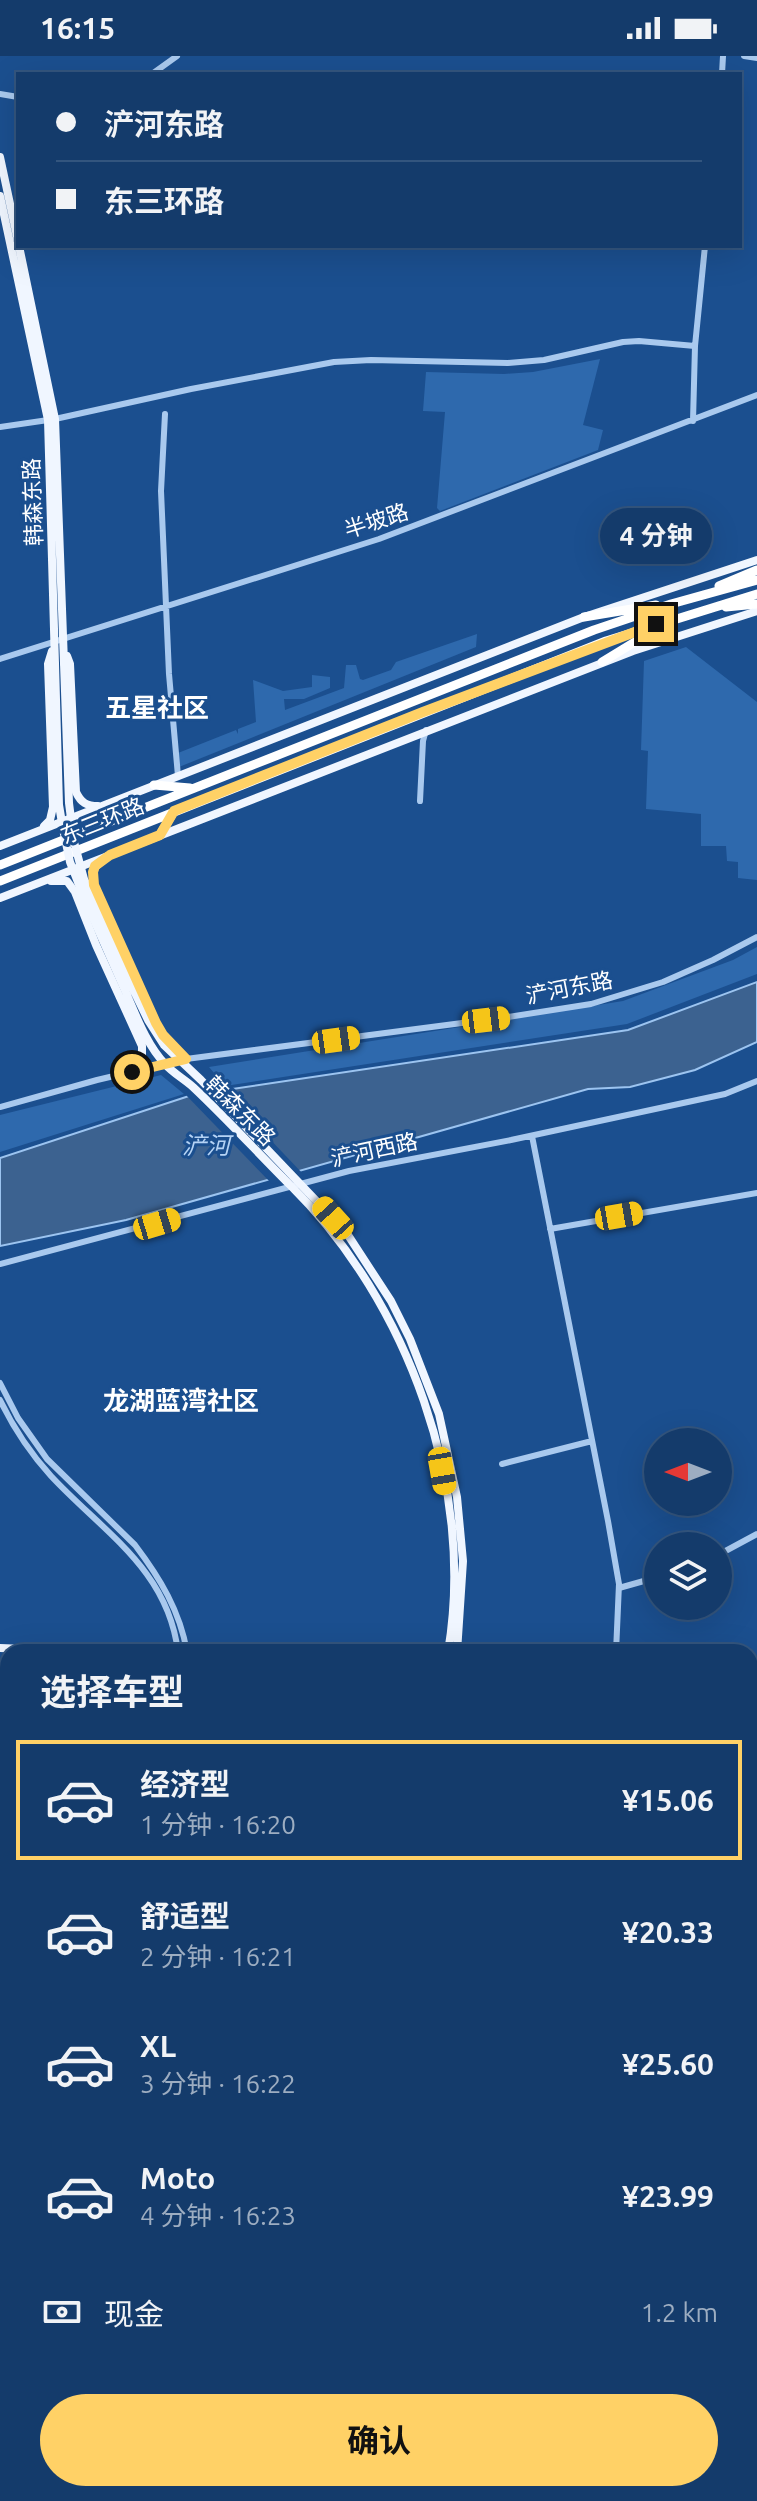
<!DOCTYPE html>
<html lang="zh">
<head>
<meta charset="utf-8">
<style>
  body { margin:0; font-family:Ubuntu,"Noto Sans SC",sans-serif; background:#214673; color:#f1f3f6; height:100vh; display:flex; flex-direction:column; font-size:30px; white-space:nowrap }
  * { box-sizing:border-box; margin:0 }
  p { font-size:26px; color:#9dadc1 }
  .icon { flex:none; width:44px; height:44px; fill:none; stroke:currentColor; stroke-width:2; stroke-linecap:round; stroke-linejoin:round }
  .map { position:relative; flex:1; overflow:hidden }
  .drawer { position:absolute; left:0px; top:1588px; width:758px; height:858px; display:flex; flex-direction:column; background:#143b6b; border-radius:24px 24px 0 0; box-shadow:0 8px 32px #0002,0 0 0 2px #33557e }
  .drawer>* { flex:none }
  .hud { position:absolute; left:16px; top:16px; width:726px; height:176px; border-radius:0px; box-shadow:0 8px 32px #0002,0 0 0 2px #33557e; display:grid; align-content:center; height:176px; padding:0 40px; background:#143b6b }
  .needle { width:52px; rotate:270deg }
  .fabs { position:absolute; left:644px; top:1372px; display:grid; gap:16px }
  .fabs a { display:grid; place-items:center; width:88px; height:88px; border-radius:50%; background:#143b6b; box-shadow:0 8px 32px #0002,0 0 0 2px #33557e; font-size:40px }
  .end { position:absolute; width:36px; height:36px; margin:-18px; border:10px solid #ffd166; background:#111; box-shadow:0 0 0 4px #111 }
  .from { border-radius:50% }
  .bubble { position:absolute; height:56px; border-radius:28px; background:#143b6b; box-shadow:0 8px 32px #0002,0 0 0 2px #33557e; font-size:26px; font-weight:700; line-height:56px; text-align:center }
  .car { position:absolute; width:24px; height:48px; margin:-24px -12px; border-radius:10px; box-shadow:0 0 6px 2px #0007; background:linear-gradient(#f5c518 24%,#345 0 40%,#f5c518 0 76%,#345 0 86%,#f5c518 0) }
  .hud b { display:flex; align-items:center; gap:28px; height:76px; font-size:30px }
  .hud b+b { border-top:2px solid #33557e }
  .hud i { width:20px; height:20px; background:#f1f3f6 }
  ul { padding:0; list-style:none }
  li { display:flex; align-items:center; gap:24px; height:120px; margin:0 16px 12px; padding:0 24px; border:4px solid transparent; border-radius:0px }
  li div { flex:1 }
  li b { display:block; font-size:30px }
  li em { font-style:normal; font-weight:700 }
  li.selected { border-color:#ffd166 }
  li>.icon { width:72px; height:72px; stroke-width:1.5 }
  h2 { padding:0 40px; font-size:36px; line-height:96px }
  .pay { display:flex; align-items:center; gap:20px; height:88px; padding:0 40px; font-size:30px }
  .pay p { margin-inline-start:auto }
  .button { display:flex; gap:16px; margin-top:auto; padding:16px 40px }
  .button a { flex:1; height:92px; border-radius:48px; background:#ffd166; color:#111; font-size:32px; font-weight:700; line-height:92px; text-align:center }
  .status { display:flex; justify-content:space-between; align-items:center; height:56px; padding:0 40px; background:#143b6b; direction:ltr }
  .status svg { height:22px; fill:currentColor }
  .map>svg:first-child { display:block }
  .green { fill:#2e69ad }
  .water { fill:#3c6290; stroke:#9cc4f0; stroke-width:2 }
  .pier { fill:#1b4f8f }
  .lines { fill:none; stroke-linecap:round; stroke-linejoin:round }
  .minor { stroke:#a9c9ee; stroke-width:6 }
  .major { stroke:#f0f6ff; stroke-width:8 }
  .highway { stroke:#fff; stroke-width:9 }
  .major-bridge { stroke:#f0f6ff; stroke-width:8 }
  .route { stroke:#ffd166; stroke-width:10 }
  .labels { text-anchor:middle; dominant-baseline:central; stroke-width:6; stroke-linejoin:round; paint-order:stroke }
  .street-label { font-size:22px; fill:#fff; stroke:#1b4f8f }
  .water-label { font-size:24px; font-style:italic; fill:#b5d3f5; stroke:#1b4f8f }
  .quarter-label { font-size:26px; font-weight:bold; fill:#fff; stroke:#1b4f8f }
</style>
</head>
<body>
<div class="status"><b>16:15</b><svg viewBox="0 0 49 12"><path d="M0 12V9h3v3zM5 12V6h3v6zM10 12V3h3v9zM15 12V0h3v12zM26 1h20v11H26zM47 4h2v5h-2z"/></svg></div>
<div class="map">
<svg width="757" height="2445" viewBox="0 0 757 2445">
  <rect width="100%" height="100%" fill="#1b4f8f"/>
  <path class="green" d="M600 303 583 369 603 374 598 394 440 455 437 452 445 356 423 355 426 316 504 318 533 316Z
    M477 578 476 591 179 711 178 697 236 674 238 678V673L256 666 253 624 283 635 312 631V619L330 621V632L304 643H284L285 654 344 632 346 609H356L360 623 363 624 391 614 396 606Z
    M686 591 757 646V824L738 822V806L727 805 726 790H701V758L646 753 648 695 641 694 644 605Z
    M757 891V918L627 968 225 1030 209 1011 623 945 733 904Z
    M161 1019 184 1038 0 1096V1059Z"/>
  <path class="water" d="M757 926V986L695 1014 630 1031 588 1033 126 1164 0 1190V1102L192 1039 628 974Z"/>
  <path class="pier" d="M220 1031 304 1119 272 1128 185 1038Z"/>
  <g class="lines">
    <path class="minor" d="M744 0 757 2
      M152 18 177 0
      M722 18 723 0
      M0 38 18 41
      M165 358 161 435 169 618 178 720
      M693 365 695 290 705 190
      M0 371 55 363 191 333 334 306 371 304 508 307 544 304 623 286 639 285 695 290
      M0 603 379 483 757 339
      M420 745 423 685 426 674
      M0 1051 97 1024 186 1003 508 961 591 948 663 926 713 904 757 881
      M532 1080 608 1465 619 1528 616 1596
      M550 1173 757 1137
      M0 1208 349 1115 511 1084 725 1038 757 1025
      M0 1327 18 1362 47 1403 135 1489C160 1522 180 1555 187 1596
      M0 1344C13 1371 31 1398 51 1420 103 1476 168 1513 178 1596
      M502 1408 592 1385
      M718 1499 757 1478
      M619 1532 658 1521
      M0 1821H8
      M750 1847H757
      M0 2009 8 2011
      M750 2013 757 2012
      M0 2114H3L6 2145 0 2147
      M750 2136H757
      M0 2183 8 2181
      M750 2237 757 2239
      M750 2353H757
      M145 2438V2445
      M334 2438V2445
      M633 2438V2445
      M360 2444 502 2445
      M51 2445V2440
      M97 2445V2438
      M552 2445V2438
      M714 2445V2438"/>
    <path class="major" d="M0 101 18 185
      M0 140 48 364 55 608
      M19 190 55 363 64 607
      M67 600 70 608 76 736C81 747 87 750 98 750
      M44 770 50 764 53 751 48 608 52 595
      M0 790 584 561 757 504
      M102 805C93 811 91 818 94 829L156 967 163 979 186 1003
      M51 825H67L75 836 96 889 142 990V1004L132 1016
      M0 842 633 595 757 555
      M134 935 148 964 164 989 201 1024 346 1176 391 1245 410 1283 439 1358 457 1441 463 1505 457 1596
      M127 939C137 962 147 989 165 1008 173 1017 184 1023 193 1031 227 1063 258 1097 291 1130 408 1246 476 1432 448 1596
      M0 1592 104 1596
      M750 1772 757 1774
      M750 1778 757 1780
      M360 2438V2445
      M350 2445V2438"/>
    <path class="highway" d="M719 530 757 514
      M726 551 757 548
      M584 561 656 549
      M602 606 661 570
      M154 729 190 732
      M160 779 174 755
      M0 809 594 574 671 548 757 524
      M0 825 606 585 757 538"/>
    <path class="major-bridge" d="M64 607 69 747 74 786 84 823 134 935
      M55 608 59 749 63 773 70 806 85 844 127 939"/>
  </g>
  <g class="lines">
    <path class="route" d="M132 1016 186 1003 163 979 156 967 94 829 93 816 95 810 110 799 160 779 174 755 423 656 656 568"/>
  </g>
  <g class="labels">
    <g class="street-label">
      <text transform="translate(32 446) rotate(-92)">韩森东路</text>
      <text transform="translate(376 464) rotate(-18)">半坡路</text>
      <text transform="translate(102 764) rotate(-22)">东三环路</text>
      <text transform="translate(569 931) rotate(-11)">浐河东路</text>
      <text transform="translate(241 1054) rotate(45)">韩森东路</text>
      <text transform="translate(374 1093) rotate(-12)">浐河西路</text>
    </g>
    <g class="water-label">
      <text x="206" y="1089">浐河</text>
    </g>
    <g class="quarter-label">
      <text x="157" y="651">五星社区</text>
      <text x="181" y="1344">龙湖蓝湾社区</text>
    </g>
  </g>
</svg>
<div class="fabs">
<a><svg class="needle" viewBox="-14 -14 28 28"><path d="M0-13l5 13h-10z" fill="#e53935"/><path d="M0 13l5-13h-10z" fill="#9dadc1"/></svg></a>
<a><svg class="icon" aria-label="layers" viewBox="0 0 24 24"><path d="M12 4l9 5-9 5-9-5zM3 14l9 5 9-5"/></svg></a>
</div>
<i class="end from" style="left:132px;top:1016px"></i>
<i class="end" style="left:656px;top:568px"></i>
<div class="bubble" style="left:600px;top:452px;width:112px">4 分钟</div>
<i class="car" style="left:486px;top:964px;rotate:83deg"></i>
<i class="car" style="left:336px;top:984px;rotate:82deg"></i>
<i class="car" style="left:619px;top:1160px;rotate:80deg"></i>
<i class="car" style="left:333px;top:1162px;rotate:318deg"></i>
<i class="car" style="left:157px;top:1168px;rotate:73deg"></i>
<i class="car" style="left:442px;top:1415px;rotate:170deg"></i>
<div class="hud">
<b><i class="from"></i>浐河东路</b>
<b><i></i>东三环路</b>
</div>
<section class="drawer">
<h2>选择车型</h2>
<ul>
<li class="selected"><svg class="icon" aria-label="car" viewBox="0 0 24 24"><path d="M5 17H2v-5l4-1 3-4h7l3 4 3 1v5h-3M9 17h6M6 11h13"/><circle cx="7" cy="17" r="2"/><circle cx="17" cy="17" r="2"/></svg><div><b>经济型</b><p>1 分钟 · 16:20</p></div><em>¥15.06</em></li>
<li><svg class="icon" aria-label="car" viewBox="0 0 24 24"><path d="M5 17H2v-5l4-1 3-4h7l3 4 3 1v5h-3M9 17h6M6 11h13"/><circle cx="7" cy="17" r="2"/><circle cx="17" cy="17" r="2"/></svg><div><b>舒适型</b><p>2 分钟 · 16:21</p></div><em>¥20.33</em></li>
<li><svg class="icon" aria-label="car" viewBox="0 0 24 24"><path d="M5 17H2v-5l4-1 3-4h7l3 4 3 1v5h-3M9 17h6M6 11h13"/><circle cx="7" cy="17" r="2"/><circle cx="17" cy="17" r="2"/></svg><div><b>XL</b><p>3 分钟 · 16:22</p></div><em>¥25.60</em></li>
<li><svg class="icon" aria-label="car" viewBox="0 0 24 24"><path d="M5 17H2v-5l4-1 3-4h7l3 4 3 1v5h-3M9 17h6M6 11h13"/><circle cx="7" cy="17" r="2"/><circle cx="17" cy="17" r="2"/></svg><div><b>Moto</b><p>4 分钟 · 16:23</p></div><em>¥23.99</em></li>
</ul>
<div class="pay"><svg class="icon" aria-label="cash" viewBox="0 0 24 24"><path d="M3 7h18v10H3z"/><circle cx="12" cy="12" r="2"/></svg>现金<p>1.2 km</p></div>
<div class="button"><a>确认</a></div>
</section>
</div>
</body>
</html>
